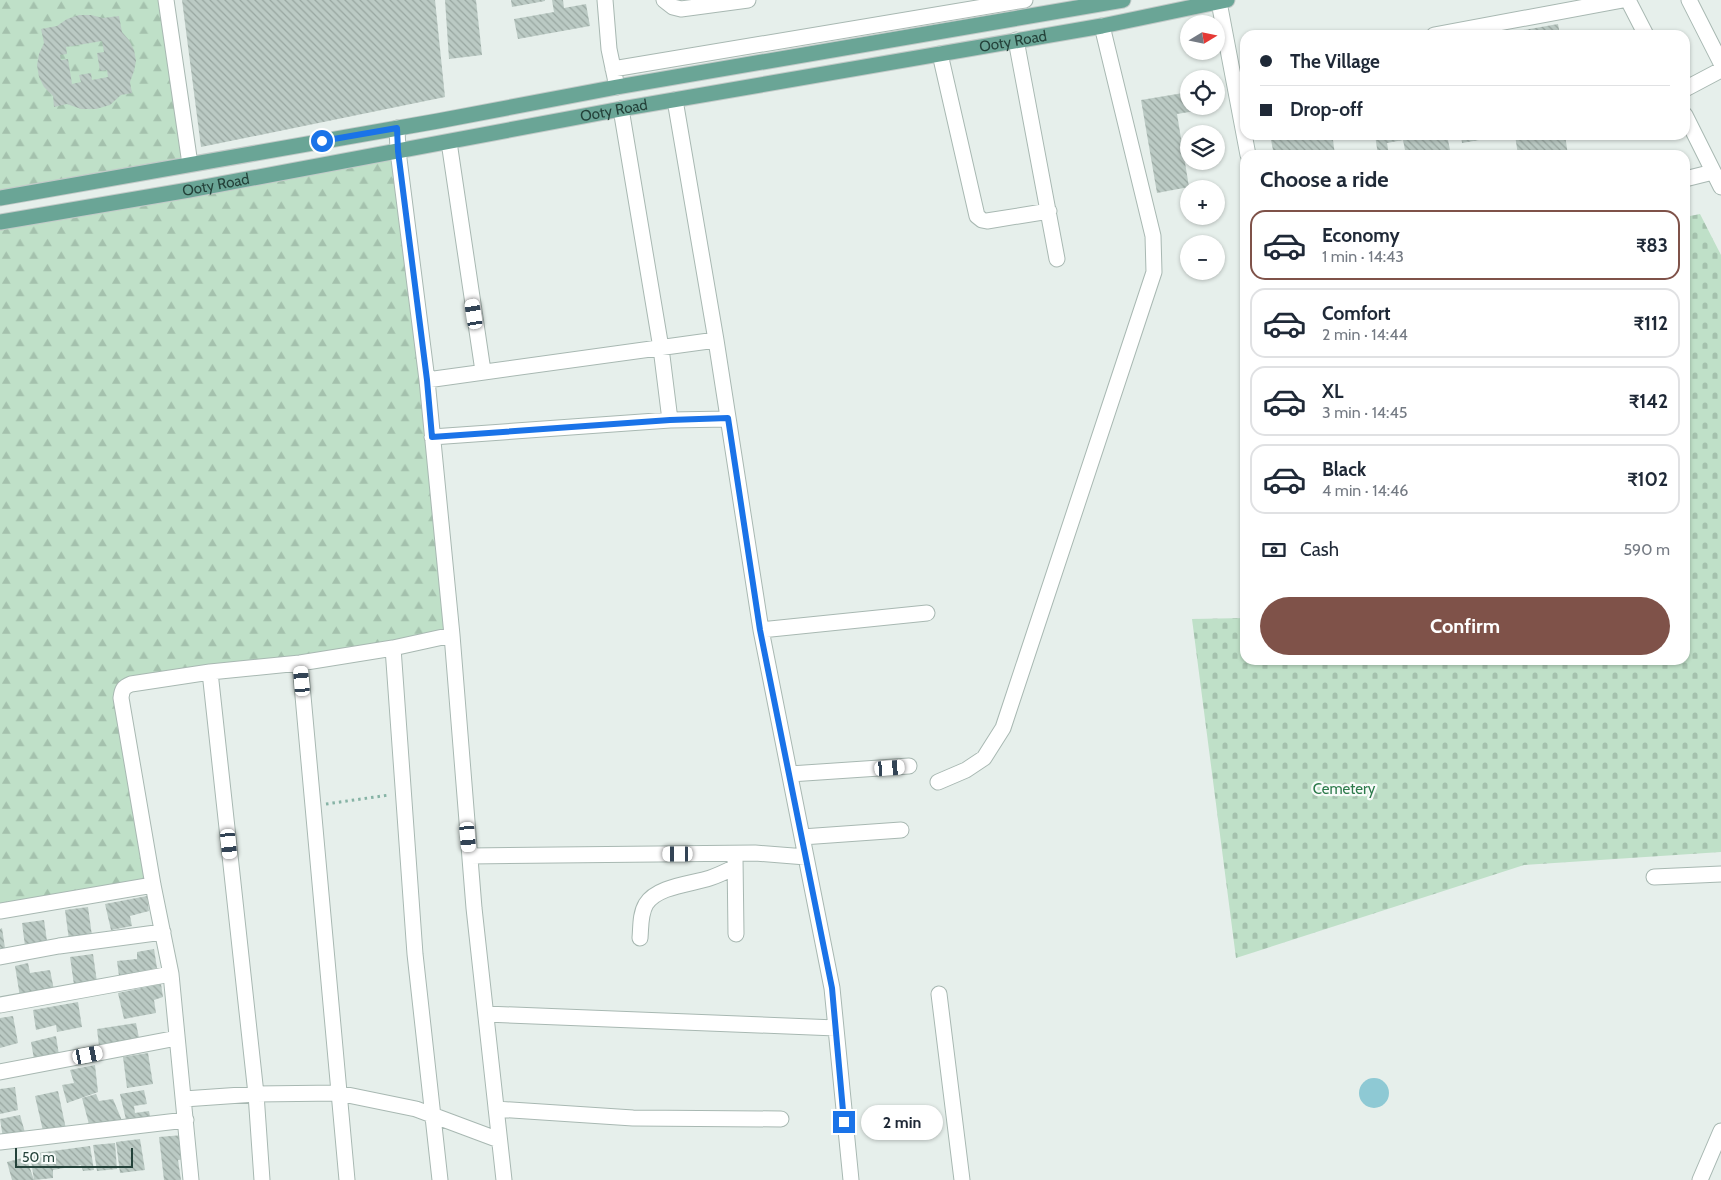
<!DOCTYPE html>
<html lang="en">
<head>
<meta charset="utf-8">
<style>
  body { margin:0; font-family:Cabin,sans-serif; background:#f6f6f7; color:#1f2937; height:100vh; display:flex; flex-direction:column; font-size:19px; white-space:nowrap }
  * { box-sizing:border-box; margin:0 }
  p { font-size:16px; color:#747a83 }
  .icon { flex:none; width:28px; height:28px; fill:none; stroke:currentColor; stroke-width:2; stroke-linecap:round; stroke-linejoin:round }
  .map { position:relative; flex:1; overflow:hidden }
  .side { position:absolute; left:1240px; top:150px; width:450px; height:515px; display:flex; flex-direction:column; background:#fff; border-radius:15px; box-shadow:0 1px 4px #0004 }
  .side>* { flex:none }
  .guide { position:absolute; left:1240px; top:30px; width:450px; height:110px; border-radius:15px; box-shadow:0 1px 4px #0004; display:grid; align-content:center; height:110px; padding:0 20px; background:#fff }
  .needle { width:32px; rotate:80deg }
  .controls { position:absolute; left:1180px; top:15px; display:grid; gap:10px }
  .controls a { display:grid; place-items:center; width:45px; height:45px; border-radius:50%; background:#fff; box-shadow:0 1px 4px #0004; font-size:25px }
  .scale { position:absolute; left:15px; bottom:12px; width:118px; box-sizing:border-box; padding-left:5px; border:2px solid #24423a; border-top:0; font-size:14px; line-height:18px; white-space:nowrap; color:#24423a; -webkit-text-stroke:4px #f7fbf9; paint-order:stroke }
  .end { position:absolute; width:22px; height:22px; margin:-11px; border:6px solid #1a73e8; background:#fff; box-shadow:0 0 0 2px #fff }
  .from { border-radius:50% }
  .bubble { position:absolute; height:35px; border-radius:18px; background:#fff; box-shadow:0 1px 4px #0004; font-size:16px; font-weight:700; line-height:35px; text-align:center }
  .car { position:absolute; width:15px; height:30px; margin:-15px -8px; border-radius:6px; box-shadow:0 0 4px 1px #0007; background:linear-gradient(#fff 24%,#345 0 40%,#fff 0 76%,#345 0 86%,#fff 0) }
  .guide b { display:flex; align-items:center; gap:18px; height:48px; font-size:19px }
  .guide b+b { border-top:1px solid #e0e1e3 }
  .guide i { width:12px; height:12px; background:#1f2937 }
  ul { padding:0; list-style:none }
  li { display:flex; align-items:center; gap:15px; height:70px; margin:0 10px 8px; padding:0 10px; border:2px solid #e0e1e3; border-radius:15px }
  li div { flex:1 }
  li b { display:block; font-size:19px }
  li em { font-style:normal; font-weight:700 }
  li.current { border-color:#7f5249 }
  li>.icon { width:45px; height:45px; stroke-width:1.5 }
  h2 { padding:0 20px; font-size:22px; line-height:60px }
  .pay { display:flex; align-items:center; gap:12px; height:55px; padding:0 20px; font-size:19px }
  .pay p { margin-inline-start:auto }
  .action { display:flex; gap:10px; margin-top:auto; padding:10px 20px }
  .action a { flex:1; height:58px; border-radius:30px; background:#7f5249; color:#fff; font-size:20px; font-weight:700; line-height:58px; text-align:center }
  .map>svg:first-child { display:block }
  .forest { fill:url(#forest-firs) }
  .cemetery { fill:url(#cemetery-stones) }
  .water { fill:#8ec9d4 }
  .building { fill:url(#building-back-hatch); fill-rule:evenodd }
  .lines { fill:none; stroke-linecap:round; stroke-linejoin:round }
  .minor-casing { stroke:#a8b8b2; stroke-width:17 }
  .major-casing { stroke:#c2cac8; stroke-width:17 }
  .path { stroke:#86b3a5; stroke-width:3; stroke-dasharray:2.5 4; stroke-linecap:butt }
  .minor { stroke:#fff; stroke-width:15 }
  .major { stroke:#6aa596; stroke-width:15 }
  .route { stroke:#1a73e8; stroke-width:6 }
  .labels { text-anchor:middle; dominant-baseline:central; stroke-width:4.5; stroke-linejoin:round; paint-order:stroke }
  .street-label { font-size:15px; fill:#24423a; stroke:#f7fbf9 }
  .park-label { font-size:15px; fill:#2d7a4b; stroke:#f7fbf9 }
</style>
</head>
<body>
<div class="map">
<svg width="1721" height="1180" viewBox="0 0 1721 1180">
  <defs>
    <pattern id="forest-firs" width="22" height="20" patternUnits="userSpaceOnUse" patternTransform="scale(1.25)"><rect width="22" height="20" fill="#bfe0c8"/><path d="M5 1l3.5 6h-7zM16 11l3.5 6h-7z" fill="#a4c1ad"/></pattern>
    <pattern id="cemetery-stones" width="16" height="16" patternUnits="userSpaceOnUse" patternTransform="scale(1.25)"><rect width="16" height="16" fill="#bfe0c8"/><path d="M2 7V4a2 2 0 0 1 4 0v3zM10 15v-3a2 2 0 0 1 4 0v3z" fill="#a4c1ad"/></pattern>
    <pattern id="building-back-hatch" width="6" height="6" patternUnits="userSpaceOnUse" patternTransform="scale(1.25)"><rect width="6" height="6" fill="#bbcac4"/><path d="M-1 5l2 2M0 0l6 6M5-1l2 2" fill="none" stroke="#98a6a0"/></pattern>
  </defs>
  <rect width="100%" height="100%" fill="#e6efeb"/>
  <path class="forest" d="M0 0H164L190 164 0 198Z
    M398 151 452 635 122 690 148 881 0 908V219Z"/>
  <path class="cemetery" d="M1700 214 1721 255V852L1524 865 1236 958 1192 619 1245 618V660H1685V217Z"/>
  <path class="water" d="M1359 1093a15 15 0 1 1 30 0a15 15 0 1 1-30 0Z"/>
  <path class="building" d="M182 0H435L445 97 201 147Z
    M445 0H476L482 55 449 59Z
    M511 0H545V1L512 7Z
    M552 0H563L564 8 586 4 590 26 518 39 514 19 554 12Z
    M79 15H91L103 18 119 16 122 32 129 40 134 50 136 61 134 71 130 82 132 93 121 95 110 105 96 109H81L67 104 54 107 53 96 44 87 39 77 37 65 39 54 44 43 41 29 57 26 67 19ZM102 41 104 52 97 53 100 71 107 70 108 77 92 80 91 73 79 75 81 82 72 84 68 59 61 60 60 55 67 54 66 47Z
    M1558 24 1560 35H1501V34Z
    M1189 92V106H1213V108L1177 114 1189 187 1157 193 1141 100Z
    M1270 135H1357V136L1333 140 1335 155H1274Z
    M1375 135H1447L1451 155H1406L1403 140 1387 143 1389 155H1378Z
    M1461 135H1502V136L1462 143Z
    M1515 135H1565L1568 155H1518Z
    M147 896 149 911 130 916 132 926 111 930 105 904Z
    M88 907 92 936 69 940 65 910Z
    M44 920 47 941 25 946 22 923Z
    M2 928 5 948 0 949V929Z
    M154 949 157 968 119 976 117 961 137 959V952Z
    M93 954 97 982 74 985 70 957Z
    M28 963 30 973 50 970 54 990 20 997 15 966Z
    M161 984 163 997 154 1000 156 1013 124 1019 118 993Z
    M78 1002 82 1027 57 1032 56 1025 36 1030 33 1010Z
    M13 1016 18 1043 0 1048V1018Z
    M136 1023 139 1038 99 1046 97 1029Z
    M56 1036 59 1055 34 1059 31 1042Z
    M148 1053 153 1084 127 1088 123 1057Z
    M95 1065 98 1092 67 1103 62 1085 74 1083 70 1070Z
    M15 1087 18 1110 0 1114V1089Z
    M144 1090 147 1104 134 1106 135 1113 149 1111 151 1121 127 1124 120 1094Z
    M58 1091 66 1129 43 1131 35 1096Z
    M96 1094 99 1101 113 1099 123 1123 90 1128 82 1098Z
    M20 1115 26 1136 3 1138 0 1119Z
    M183 1135 187 1159 178 1160 181 1180H164L159 1137Z
    M140 1139 145 1170 120 1173 116 1142Z
    M115 1143 117 1169 97 1171 93 1145Z
    M90 1146 94 1170 83 1171 81 1165 53 1170V1178L34 1180 30 1154Z
    M26 1157 34 1180H12L7 1162Z"/>
  <g class="lines">
    <g class="minor-casing">
      <path id="minor" d="M166 0 190 164
        M605 0 609 49 617 87
        M664 0 673 7 681 9 748 0
        M1628 0 1646 35
        M1689 0 1721 63
        M1219 2 1248 155
        M1434 35 1623 0
        M1016 40 1057 259
        M940 54 977 216 982 220 987 221 1049 211
        M613 69 1025 0
        M1685 89 1721 70
        M675 100 716 340 761 630 832 988 851 1180
        M621 109 661 348 670 420
        M1685 115 1721 187
        M397 128 398 151 427 380 452 635 474 908 504 1180
        M449 142 483 371
        M1685 179 1713 172
        M427 380 716 340
        M432 437 670 420 728 419
        M761 630 927 613
        M393 648 415 954 440 1180
        M300 663 347 1180
        M210 672 256 1094 262 1180
        M790 774 909 766
        M938 782 966 770 984 758 1003 728 1154 272 1153 236 1102 26
        M802 837 901 830
        M470 856 755 853 806 857
        M735 858 736 934
        M1654 877 1721 874
        M0 911 153 885
        M640 938C641 927 640 914 646 904 657 886 692 884 710 878 719 875 727 871 735 867
        M0 957 59 946 163 932
        M939 994 962 1180
        M0 1005 171 974
        M486 1014 836 1028
        M0 1072 177 1038
        M184 1099 256 1094 338 1093 416 1109 499 1140
        M496 1109 633 1118 781 1119
        M0 1142 186 1120
        M191 1180 171 974 153 885 121 698C122 690 123 687 131 684L210 672 300 663 393 648 452 635
        M1700 1180 1721 1131"/>
    </g>
    <g class="major-casing">
      <g id="major">
        <path d="M0 198 438 121 617 87 1123 0"/>
        <path id="s1" d="M0 222 189 190 621 109 1102 26 1227 0"/>
      </g>
    </g>
    <path class="path" d="M326 804 389 795"/>
    <use href="#minor" class="minor"/>
    <use href="#major" class="major"/>
  </g>
  <g class="lines">
    <path class="route" d="M322 141 397 128 398 151 427 380 432 437 670 420 728 418 760 630 832 988 844 1122"/>
  </g>
  <g class="labels">
    <g class="street-label">
      <text stroke="none"><textPath href="#s1" startOffset="1029">Ooty Road</textPath></text>
      <text stroke="none"><textPath href="#s1" startOffset="624">Ooty Road</textPath></text>
      <text stroke="none"><textPath href="#s1" startOffset="219">Ooty Road</textPath></text>
    </g>
    <g class="park-label">
      <text x="1344" y="789">Cemetery</text>
    </g>
  </g>
</svg>
<div class="controls">
<a><svg class="needle" viewBox="-14 -14 28 28"><path d="M0-13l5 13h-10z" fill="#e53935"/><path d="M0 13l5-13h-10z" fill="#747a83"/></svg></a>
<a><svg class="icon" aria-label="locate" viewBox="0 0 24 24"><circle cx="12" cy="12" r="6"/><path d="M12 2v4M12 18v4M2 12h4M18 12h4"/></svg></a>
<a><svg class="icon" aria-label="layers" viewBox="0 0 24 24"><path d="M12 4l9 5-9 5-9-5zM3 14l9 5 9-5"/></svg></a>
<a>+</a>
<a>−</a>
</div>
<div class="scale">50 m</div>
<i class="end from" style="left:322px;top:141px"></i>
<i class="end" style="left:844px;top:1122px"></i>
<div class="bubble" style="left:861px;top:1105px;width:82px">2 min</div>
<i class="car" style="left:474px;top:314px;rotate:351deg"></i>
<i class="car" style="left:302px;top:681px;rotate:355deg"></i>
<i class="car" style="left:890px;top:768px;rotate:86deg"></i>
<i class="car" style="left:468px;top:837px;rotate:175deg"></i>
<i class="car" style="left:229px;top:844px;rotate:174deg"></i>
<i class="car" style="left:678px;top:854px;rotate:270deg"></i>
<i class="car" style="left:88px;top:1055px;rotate:79deg"></i>
<div class="guide">
<b><i class="from"></i>The Village</b>
<b><i></i>Drop-off</b>
</div>
<section class="side">
<h2>Choose a ride</h2>
<ul>
<li class="current"><svg class="icon" aria-label="car" viewBox="0 0 24 24"><path d="M5 17H2v-5l4-1 3-4h7l3 4 3 1v5h-3M9 17h6M6 11h13"/><circle cx="7" cy="17" r="2"/><circle cx="17" cy="17" r="2"/></svg><div><b>Economy</b><p>1 min · 14:43</p></div><em>₹83</em></li>
<li><svg class="icon" aria-label="car" viewBox="0 0 24 24"><path d="M5 17H2v-5l4-1 3-4h7l3 4 3 1v5h-3M9 17h6M6 11h13"/><circle cx="7" cy="17" r="2"/><circle cx="17" cy="17" r="2"/></svg><div><b>Comfort</b><p>2 min · 14:44</p></div><em>₹112</em></li>
<li><svg class="icon" aria-label="car" viewBox="0 0 24 24"><path d="M5 17H2v-5l4-1 3-4h7l3 4 3 1v5h-3M9 17h6M6 11h13"/><circle cx="7" cy="17" r="2"/><circle cx="17" cy="17" r="2"/></svg><div><b>XL</b><p>3 min · 14:45</p></div><em>₹142</em></li>
<li><svg class="icon" aria-label="car" viewBox="0 0 24 24"><path d="M5 17H2v-5l4-1 3-4h7l3 4 3 1v5h-3M9 17h6M6 11h13"/><circle cx="7" cy="17" r="2"/><circle cx="17" cy="17" r="2"/></svg><div><b>Black</b><p>4 min · 14:46</p></div><em>₹102</em></li>
</ul>
<div class="pay"><svg class="icon" aria-label="cash" viewBox="0 0 24 24"><path d="M3 7h18v10H3z"/><circle cx="12" cy="12" r="2"/></svg>Cash<p>590 m</p></div>
<div class="action"><a>Confirm</a></div>
</section>
</div>
</body>
</html>
